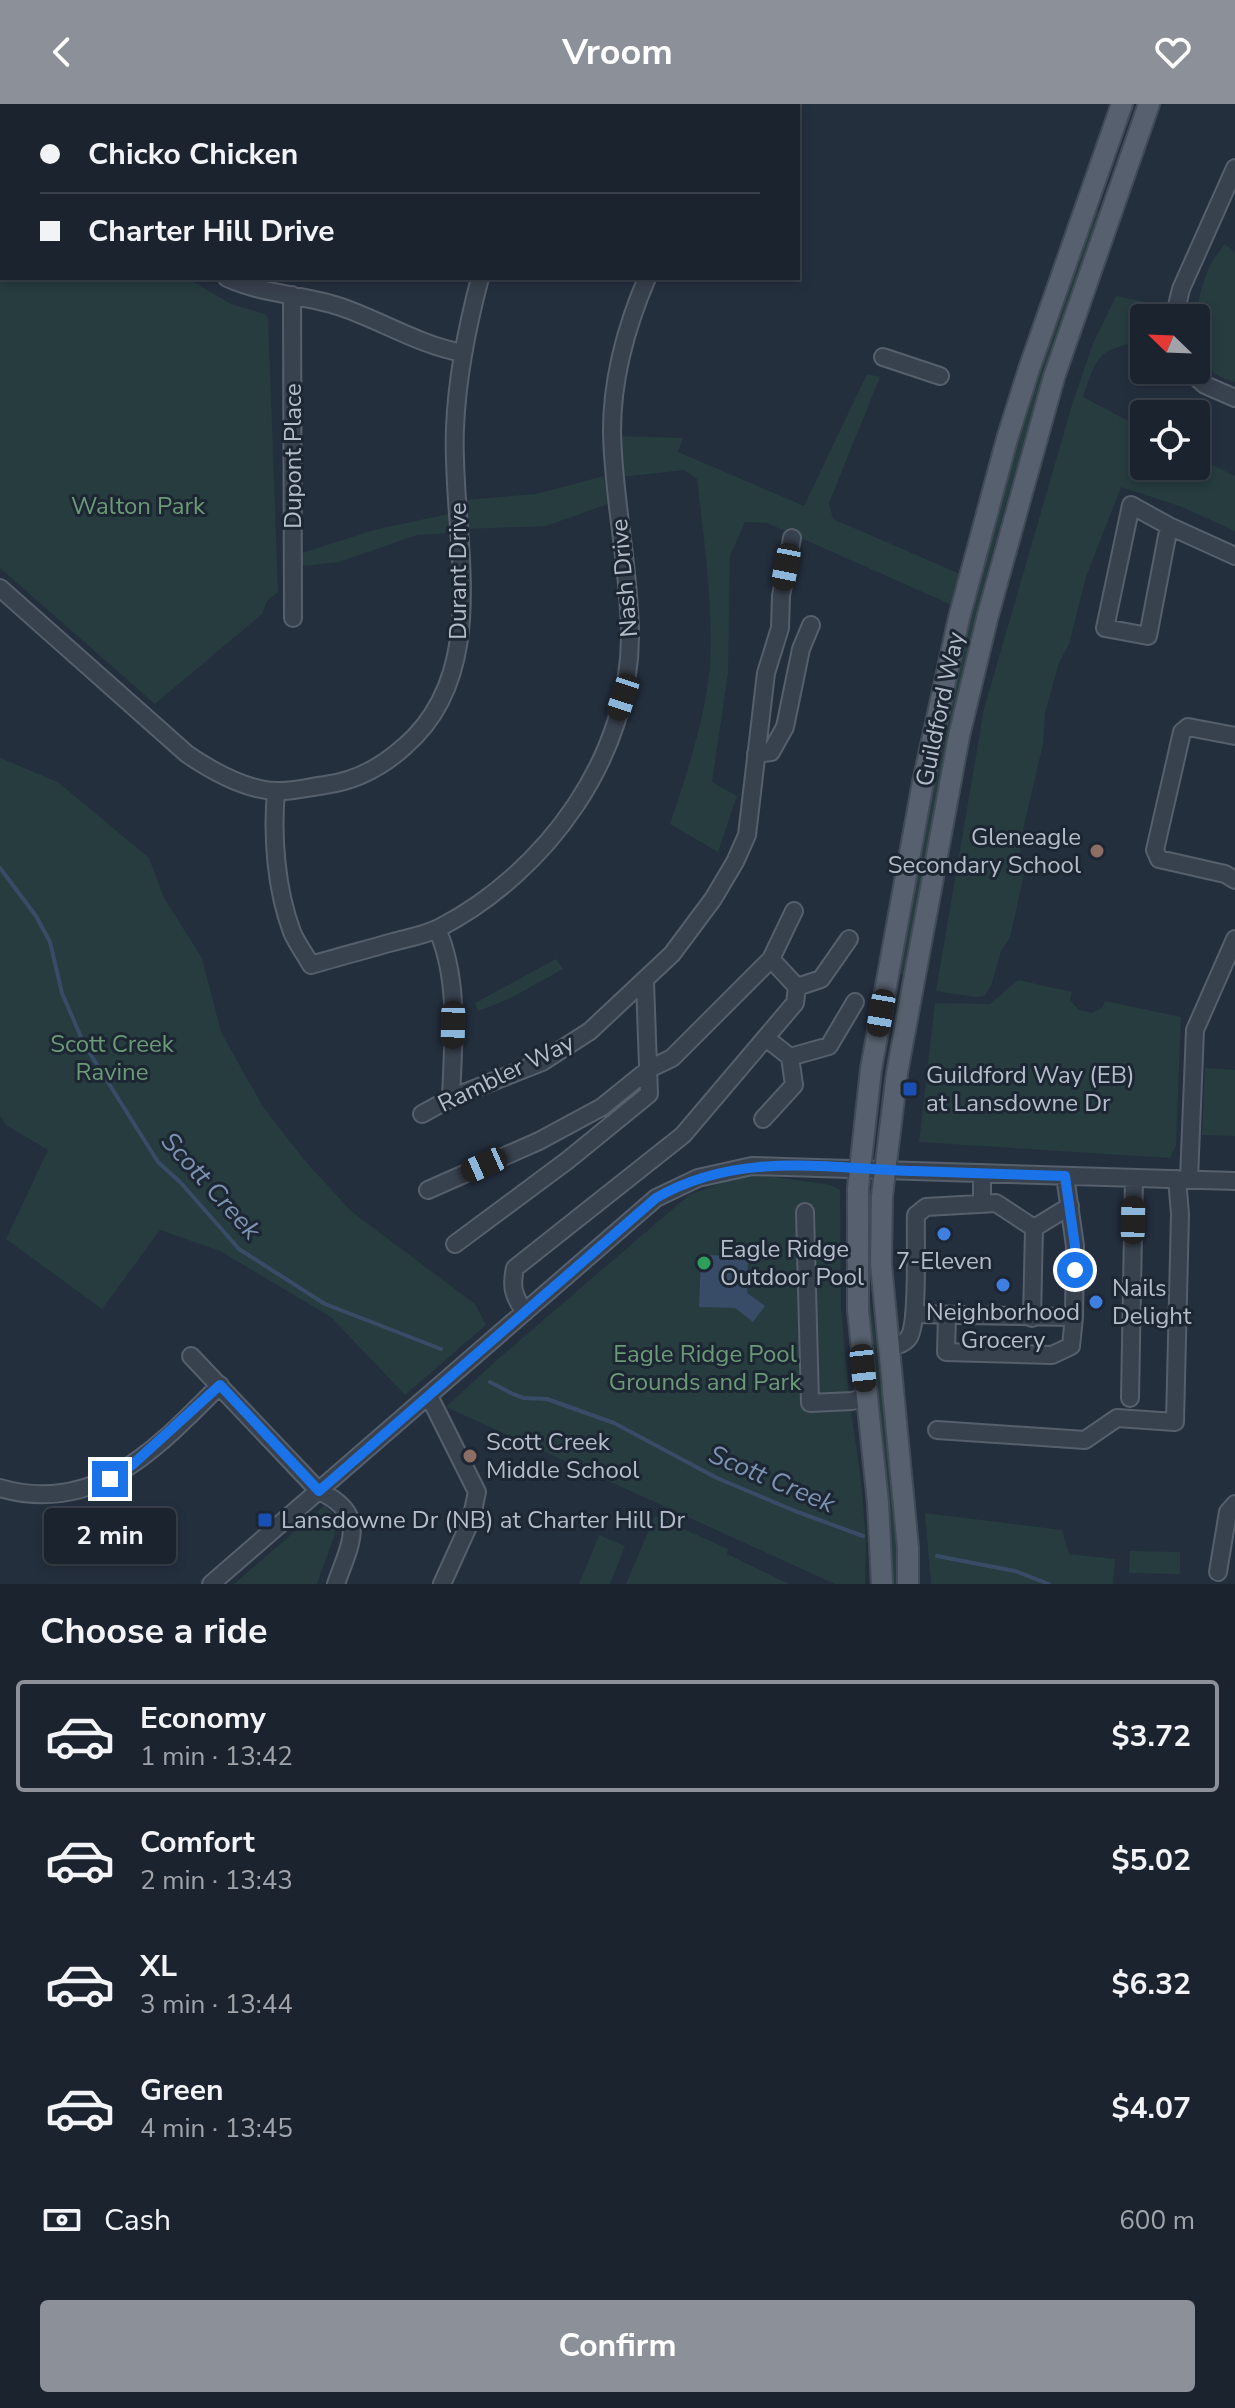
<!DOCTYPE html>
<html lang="en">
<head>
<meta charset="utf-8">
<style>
  body { margin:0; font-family:"Nunito Sans",sans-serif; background:#282f3a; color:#f1f3f6; height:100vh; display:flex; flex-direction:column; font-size:30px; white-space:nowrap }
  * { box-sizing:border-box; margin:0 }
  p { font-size:26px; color:#a0a4aa }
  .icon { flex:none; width:44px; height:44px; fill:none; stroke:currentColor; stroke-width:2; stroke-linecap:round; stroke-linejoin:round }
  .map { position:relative; height:1480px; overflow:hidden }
  .side { display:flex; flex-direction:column; background:#1b232e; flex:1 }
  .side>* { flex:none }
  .guide { position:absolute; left:0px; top:0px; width:800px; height:176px; box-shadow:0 4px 12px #0003,0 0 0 2px #39404a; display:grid; align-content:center; height:176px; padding:0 40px; background:#1b232e }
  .needle { width:52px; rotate:293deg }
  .buttons { position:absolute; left:1130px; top:200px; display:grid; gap:16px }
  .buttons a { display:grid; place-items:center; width:80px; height:80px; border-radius:8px; background:#1b232e; box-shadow:0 4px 12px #0003,0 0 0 2px #39404a; font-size:40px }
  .end { position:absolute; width:36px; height:36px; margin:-18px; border:10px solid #1a73e8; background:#fff; box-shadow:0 0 0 4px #fff }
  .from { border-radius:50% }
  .bubble { position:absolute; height:56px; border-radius:8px; background:#1b232e; box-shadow:0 4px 12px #0003,0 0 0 2px #39404a; font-size:26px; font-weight:700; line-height:56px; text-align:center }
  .car { position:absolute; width:24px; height:48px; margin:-24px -12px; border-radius:10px; box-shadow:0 0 6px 2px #0007; background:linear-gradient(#222 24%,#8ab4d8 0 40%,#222 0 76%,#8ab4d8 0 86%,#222 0) }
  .guide b { display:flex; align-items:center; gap:28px; height:76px; font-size:30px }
  .guide b+b { border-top:2px solid #39404a }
  .guide i { width:20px; height:20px; background:#f1f3f6 }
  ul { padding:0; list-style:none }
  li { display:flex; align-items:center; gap:24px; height:112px; margin:0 16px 12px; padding:0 24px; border:4px solid transparent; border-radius:8px }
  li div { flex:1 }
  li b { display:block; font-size:30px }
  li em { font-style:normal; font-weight:700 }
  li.current { border-color:#8c9099 }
  li>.icon { width:72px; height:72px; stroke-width:1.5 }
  h2 { padding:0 40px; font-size:36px; line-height:96px }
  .pay { display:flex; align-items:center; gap:20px; height:88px; padding:0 40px; font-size:30px }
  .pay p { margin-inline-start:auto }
  .cta { display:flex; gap:16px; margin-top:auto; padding:16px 40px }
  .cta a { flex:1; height:92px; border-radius:8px; background:#8c9099; color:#fff; font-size:32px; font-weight:700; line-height:92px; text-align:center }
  header { display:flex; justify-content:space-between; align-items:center; height:104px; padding:0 40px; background:#8c9099; color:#fff; font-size:36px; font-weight:700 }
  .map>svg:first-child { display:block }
  .green { fill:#263c3f }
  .water { fill:#394c67 }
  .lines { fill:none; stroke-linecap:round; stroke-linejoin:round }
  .stream { stroke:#394c67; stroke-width:4 }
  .minor-casing { stroke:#565f6c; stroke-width:20 }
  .major-casing { stroke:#414a57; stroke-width:24 }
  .minor { stroke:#38414e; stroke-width:16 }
  .major { stroke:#56606e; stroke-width:20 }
  .route { stroke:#1a73e8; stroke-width:10 }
  .education-dot { fill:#8d6e63; stroke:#1d2633; stroke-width:3 }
  .transit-dot { fill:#1a4fb4; stroke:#1d2633; stroke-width:3 }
  .shop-dot { fill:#3f7fe0; stroke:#1d2633; stroke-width:3 }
  .leisure-dot { fill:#2e9e5b; stroke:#1d2633; stroke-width:3 }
  .labels { text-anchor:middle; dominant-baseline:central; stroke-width:6; stroke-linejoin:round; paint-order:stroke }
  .street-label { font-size:24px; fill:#b4bcc9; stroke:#1d2633 }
  .park-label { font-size:24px; fill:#6b9a76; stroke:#1d2633 }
  .poi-label { font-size:24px; fill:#b4bcc9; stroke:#1d2633; text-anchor:start }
  .water-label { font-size:26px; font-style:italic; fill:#7c92b1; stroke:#1d2633 }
</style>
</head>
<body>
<header><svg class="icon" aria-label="back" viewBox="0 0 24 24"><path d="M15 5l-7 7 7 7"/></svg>Vroom<svg class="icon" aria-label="heart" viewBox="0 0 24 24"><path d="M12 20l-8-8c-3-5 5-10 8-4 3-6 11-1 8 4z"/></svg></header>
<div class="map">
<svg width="1235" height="1480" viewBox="0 0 1235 1480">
  <rect width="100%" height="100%" fill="#242f3e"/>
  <path class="green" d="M0 0 19 2H2V174H187L231 200 265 210 268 214 278 488 267 497 262 510 155 600 0 464Z
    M1095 106 1099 107 1092 139C1033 294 987 453 952 615 934 699 921 785 906 870H900L933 666 998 399 1034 279Z
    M1225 140 1235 148V278C1183 267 1193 203 1208 166 1211 157 1219 148 1225 140Z
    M1116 192 1170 203 1167 214H1144V236C1098 247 1098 249 1083 293L1144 325V362H1196V353L1235 372V427L1182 403 1121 383 1086 473 1069 540 1059 559 1045 609 1043 640 1021 734 1020 750 1025 765 1010 834 1001 847 991 882 984 892 975 893 936 887 984 605 1072 301 1093 239Z
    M867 270 880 273 829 399 833 415 960 470 952 501 767 419 745 418 730 452 728 569 712 678 737 692 718 748 670 720C687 668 706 614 710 559 713 498 704 436 697 375L684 366 622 373 619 332 683 334 678 348 804 402Z
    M604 372 608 400 546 422 466 425 464 396 536 390Z
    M448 410 449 429 417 431 339 458 302 462V449L374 426Z
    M0 654 58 678 149 754 164 794 202 854 221 928 263 1003 306 1058 352 1108 475 1200 486 1221 405 1291 331 1213 220 1147 160 1126 102 1205 6 1135 48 1046 6 1021 0 1012Z
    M556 855 563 865 511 894 478 907 475 899Z
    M1018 876 1072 888 1070 896 1079 906 1092 909 1103 903 1105 897 1181 913 1176 1041 1170 1054 919 1038 935 899 990 900Z
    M1205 964 1235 966V1032L1202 1031Z
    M748 1069 831 1081 840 1086 841 1204 849 1293 861 1376 866 1438 865 1480H835L446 1303 498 1255 689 1091Z
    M867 1175 889 1322 901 1480H893L890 1461 868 1251Z
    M325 1401 339 1418 317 1480H234Z
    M925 1409 1062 1426 1069 1450 1115 1455 1113 1480H931Z
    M655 1412 728 1445 727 1450 789 1480H626Z
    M599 1431 625 1442 610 1480H579Z
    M1130 1447 1180 1448V1470L1129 1469Z"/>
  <path class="water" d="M701 1151 748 1152 747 1189 765 1202 753 1218 735 1204 699 1203Z"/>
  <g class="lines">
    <path class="stream" d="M0 764 36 812 50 838 62 889 84 940 158 1058 181 1079 239 1145 325 1200 441 1245
      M490 1278 513 1290 524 1294 547 1295 614 1319 717 1374 795 1407 863 1432
      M937 1452 1015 1467 1049 1480"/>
    <g class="minor-casing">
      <path id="minor" d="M68 0 71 2
        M331 2 332 0
        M532 2 533 0
        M735 2 736 0
        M227 174C264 191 303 190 341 203 382 217 419 241 463 249
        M292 191 293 514
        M1174 214 1181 185 1235 64
        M883 253 940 272
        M1188 266 1205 281 1235 294
        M1169 422 1148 532 1105 524 1131 401 1169 422 1235 452
        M0 484 187 650C212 667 245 686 276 687 292 688 309 683 325 681 356 677 382 663 405 642 495 564 450 428 455 324 457 273 467 223 480 174
        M1235 632 1188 623 1182 628 1155 746 1159 755 1225 770 1235 776
        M756 650 771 648 785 623 801 545 811 521
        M276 687C272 733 276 785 292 828 297 840 305 850 311 861 338 853 365 846 393 838 408 834 425 831 439 824 547 768 632 651 630 527 629 460 613 394 612 327 612 273 626 223 647 174
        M437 825C460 876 453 940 451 994
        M771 855 797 883
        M797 883 821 875 849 835
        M790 953 829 942 855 898
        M422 1010 451 994 542 958 590 927 672 850 713 795 735 758 747 731 766 569 780 524 781 492 792 434
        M763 1015 794 981 790 953 766 934
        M1189 1075 1195 926 1235 835
        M428 1086 539 1037 602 1003 649 965 672 954 771 855 794 807
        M982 1100V1069
        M805 1108 810 1299 852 1297 866 1293
        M1034 1124 1070 1102
        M455 1140 568 1056 649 990 645 878
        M525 1208C513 1192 511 1182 515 1164L683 1031 795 899 797 883
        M914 1210 1074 1213 1075 1142 1065 1072
        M947 1211 946 1248 1052 1251 1071 1242 1074 1213
        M887 1245C895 1242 905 1240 909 1233 919 1218 915 1133 916 1111L926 1103 996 1099 1034 1124 1032 1214
        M191 1252 319 1387C370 1411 350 1439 336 1480
        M429 1292 477 1388 471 1416 442 1480
        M1130 1294 1134 1074
        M937 1326 1085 1336 1117 1314 1175 1318 1180 1110 1177 1075
        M0 1384C96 1412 158 1343 220 1281
        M1218 1468 1228 1408 1235 1400
        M211 1480 656 1094 698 1074 752 1062 1235 1077"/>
    </g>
    <g class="major-casing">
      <path id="major" d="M882 1480 878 1399 858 1206V1084L871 965 923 678 959 514 1007 335 1029 265 1122 0
        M908 1480V1444L881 1160 882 1092 897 969 959 632 988 511 1054 273 1149 0"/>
    </g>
    <use href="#minor" class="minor"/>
    <use href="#major" class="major"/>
  </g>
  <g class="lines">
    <path class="route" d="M110 1375 132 1361 220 1281 319 1387 656 1094C737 1047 824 1064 913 1067 963 1069 1014 1070 1065 1072L1075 1142V1166"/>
  </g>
  <g class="education-dot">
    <circle cx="1097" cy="747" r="8"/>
    <circle cx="470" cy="1352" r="8"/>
  </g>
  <g class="transit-dot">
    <rect x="902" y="977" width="16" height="16" rx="4"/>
    <rect x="257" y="1408" width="16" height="16" rx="4"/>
  </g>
  <g class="shop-dot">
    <circle cx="944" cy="1130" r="8"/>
    <circle cx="1003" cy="1181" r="8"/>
    <circle cx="1096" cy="1198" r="8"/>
  </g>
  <circle class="leisure-dot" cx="704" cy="1159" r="8"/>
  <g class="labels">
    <g class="street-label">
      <text transform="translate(293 352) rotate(-90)">Dupont Place</text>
      <text transform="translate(458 467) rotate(-90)">Durant Drive</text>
      <text transform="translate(624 474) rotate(-95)">Nash Drive</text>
      <text transform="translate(940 605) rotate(-78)">Guildford Way</text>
      <text transform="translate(506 969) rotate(-26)">Rambler Way</text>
    </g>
    <g class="park-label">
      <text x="138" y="402">Walton Park</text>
      <text x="112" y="940">Scott Creek<tspan x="112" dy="28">Ravine</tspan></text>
      <text x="705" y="1250">Eagle Ridge Pool<tspan x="705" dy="28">Grounds and Park</tspan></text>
    </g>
    <g class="poi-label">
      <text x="1081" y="733" text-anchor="end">Gleneagle<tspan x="1081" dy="28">Secondary School</tspan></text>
      <text x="926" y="971">Guildford Way (EB)<tspan x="926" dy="28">at Lansdowne Dr</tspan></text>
      <text x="720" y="1145">Eagle Ridge<tspan x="720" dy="28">Outdoor Pool</tspan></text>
      <text x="944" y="1157" text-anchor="middle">7-Eleven</text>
      <text x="1112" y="1184">Nails<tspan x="1112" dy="28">Delight</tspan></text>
      <text x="1003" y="1208" text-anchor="middle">Neighborhood<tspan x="1003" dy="28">Grocery</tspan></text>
      <text x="486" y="1338">Scott Creek<tspan x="486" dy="28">Middle School</tspan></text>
      <text x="281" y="1416">Lansdowne Dr (NB) at Charter Hill Dr</text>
    </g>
    <g class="water-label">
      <text transform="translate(211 1082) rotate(48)">Scott Creek</text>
      <text transform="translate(772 1375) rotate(23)">Scott Creek</text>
    </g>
  </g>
</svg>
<div class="buttons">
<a><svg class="needle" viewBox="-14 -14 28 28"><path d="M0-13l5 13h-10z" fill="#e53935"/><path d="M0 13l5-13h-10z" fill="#a0a4aa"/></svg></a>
<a><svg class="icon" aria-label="locate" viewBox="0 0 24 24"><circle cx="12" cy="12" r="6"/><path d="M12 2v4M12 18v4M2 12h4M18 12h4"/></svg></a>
</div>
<i class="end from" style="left:1075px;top:1166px"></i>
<i class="end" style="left:110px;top:1375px"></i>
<div class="bubble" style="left:44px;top:1404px;width:132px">2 min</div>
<i class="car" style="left:786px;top:463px;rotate:191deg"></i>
<i class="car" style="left:623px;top:593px;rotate:198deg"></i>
<i class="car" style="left:881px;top:909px;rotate:190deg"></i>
<i class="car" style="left:453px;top:921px;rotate:181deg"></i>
<i class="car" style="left:484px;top:1061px;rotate:246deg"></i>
<i class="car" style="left:1133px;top:1116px;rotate:1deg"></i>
<i class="car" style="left:863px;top:1264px;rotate:174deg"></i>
<div class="guide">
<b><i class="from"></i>Chicko Chicken</b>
<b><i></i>Charter Hill Drive</b>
</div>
</div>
<section class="side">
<h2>Choose a ride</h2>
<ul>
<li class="current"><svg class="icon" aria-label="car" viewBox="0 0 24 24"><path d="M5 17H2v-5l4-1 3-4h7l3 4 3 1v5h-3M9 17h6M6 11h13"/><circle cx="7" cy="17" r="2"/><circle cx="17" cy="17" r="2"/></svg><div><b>Economy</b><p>1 min · 13:42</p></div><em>$3.72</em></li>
<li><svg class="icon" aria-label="car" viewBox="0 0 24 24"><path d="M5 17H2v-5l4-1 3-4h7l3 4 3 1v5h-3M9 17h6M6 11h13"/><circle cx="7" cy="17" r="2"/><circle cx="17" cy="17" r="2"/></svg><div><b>Comfort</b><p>2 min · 13:43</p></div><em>$5.02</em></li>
<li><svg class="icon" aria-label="car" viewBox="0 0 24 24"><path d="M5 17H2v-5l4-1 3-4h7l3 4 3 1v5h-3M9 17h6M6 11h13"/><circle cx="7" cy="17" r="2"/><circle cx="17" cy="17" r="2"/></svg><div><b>XL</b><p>3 min · 13:44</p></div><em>$6.32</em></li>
<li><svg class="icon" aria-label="car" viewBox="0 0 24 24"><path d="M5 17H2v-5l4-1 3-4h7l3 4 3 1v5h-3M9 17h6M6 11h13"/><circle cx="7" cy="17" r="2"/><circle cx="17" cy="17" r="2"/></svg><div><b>Green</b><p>4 min · 13:45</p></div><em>$4.07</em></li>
</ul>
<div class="pay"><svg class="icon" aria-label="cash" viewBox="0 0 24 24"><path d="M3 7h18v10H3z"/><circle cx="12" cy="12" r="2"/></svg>Cash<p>600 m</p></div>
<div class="cta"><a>Confirm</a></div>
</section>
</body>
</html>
